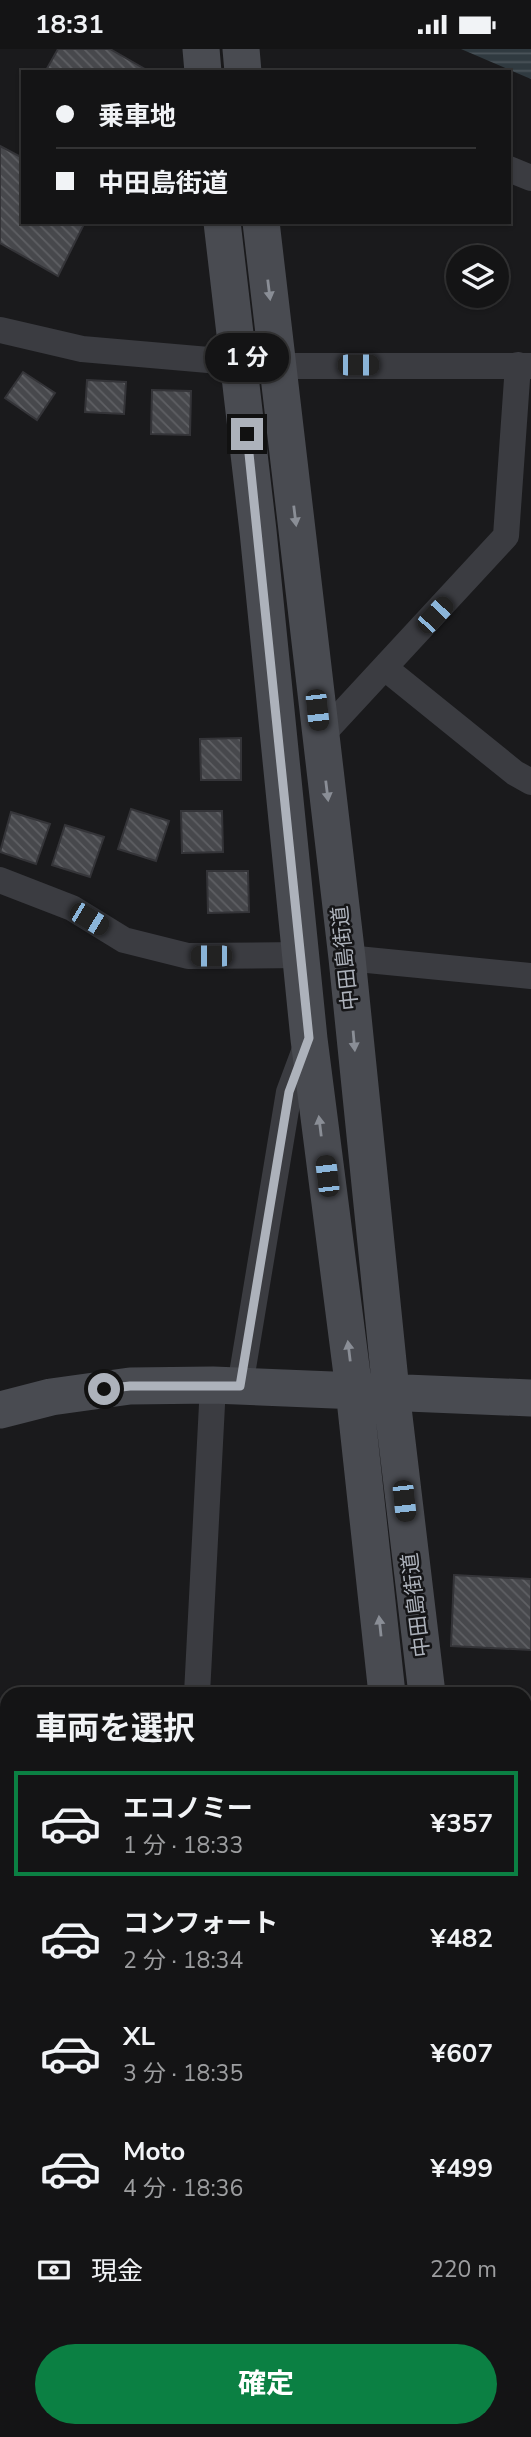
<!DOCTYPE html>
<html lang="ja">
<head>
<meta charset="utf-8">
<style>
  body { margin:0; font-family:"Nunito Sans","Noto Sans JP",sans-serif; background:#1d1d1e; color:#f1f3f6; height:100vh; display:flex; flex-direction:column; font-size:26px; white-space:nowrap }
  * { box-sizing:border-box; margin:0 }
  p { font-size:23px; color:#9d9ea0 }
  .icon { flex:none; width:38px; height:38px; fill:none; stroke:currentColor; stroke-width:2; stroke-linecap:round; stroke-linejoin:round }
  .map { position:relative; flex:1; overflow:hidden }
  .sheet { position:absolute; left:0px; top:1638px; width:532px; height:751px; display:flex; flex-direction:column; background:#141415; border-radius:21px 21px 0 0; box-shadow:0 2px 5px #0004,0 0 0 2px #333334 }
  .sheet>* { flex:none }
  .top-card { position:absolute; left:21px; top:21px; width:490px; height:154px; border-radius:0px; box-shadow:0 2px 5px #0004,0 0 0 2px #333334; display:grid; align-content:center; height:154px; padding:0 35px; background:#141415 }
  .controls { position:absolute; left:446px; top:196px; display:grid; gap:14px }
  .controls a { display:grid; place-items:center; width:63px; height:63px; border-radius:50%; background:#141415; box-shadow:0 2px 5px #0004,0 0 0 2px #333334; font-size:35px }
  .end { position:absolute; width:32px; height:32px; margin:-16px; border:9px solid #adb2bb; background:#111; box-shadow:0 0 0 4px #111 }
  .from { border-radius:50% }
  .bubble { position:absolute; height:49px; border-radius:24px; background:#141415; box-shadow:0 2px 5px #0004,0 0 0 2px #333334; font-size:23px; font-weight:700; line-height:49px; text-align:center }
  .car { position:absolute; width:21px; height:42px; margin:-21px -10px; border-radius:9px; box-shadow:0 0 5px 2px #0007; background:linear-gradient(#222 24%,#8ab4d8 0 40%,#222 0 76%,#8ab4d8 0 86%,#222 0) }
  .top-card b { display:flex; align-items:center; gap:24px; height:66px; font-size:26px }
  .top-card b+b { border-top:2px solid #333334 }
  .top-card i { width:18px; height:18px; background:#f1f3f6 }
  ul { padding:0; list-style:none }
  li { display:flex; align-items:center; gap:21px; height:105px; margin:0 14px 10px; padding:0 21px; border:4px solid transparent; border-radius:0px }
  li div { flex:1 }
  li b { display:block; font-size:26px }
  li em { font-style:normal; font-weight:700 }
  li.selected { border-color:#0b8043 }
  li>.icon { width:63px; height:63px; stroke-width:1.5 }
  h2 { padding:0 35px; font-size:32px; line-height:84px }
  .pay { display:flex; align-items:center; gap:18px; height:77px; padding:0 35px; font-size:26px }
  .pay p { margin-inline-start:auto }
  .button { display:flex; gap:14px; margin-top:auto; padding:14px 35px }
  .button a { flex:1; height:80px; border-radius:42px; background:#0b8043; color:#fff; font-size:28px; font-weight:700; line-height:80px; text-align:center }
  .status { display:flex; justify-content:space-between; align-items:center; height:49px; padding:0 35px; background:#141415; direction:ltr }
  .status svg { height:19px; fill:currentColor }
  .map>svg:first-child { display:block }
  .water { fill:url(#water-rules) }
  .building { fill:url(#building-back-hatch); stroke:#343438; stroke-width:2 }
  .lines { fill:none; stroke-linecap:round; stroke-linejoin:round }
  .street { stroke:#3b3c41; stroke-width:26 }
  .secondary { stroke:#494b51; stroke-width:37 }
  .oneway { fill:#8a8e96 }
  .route { stroke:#adb2bb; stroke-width:9 }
  .labels { text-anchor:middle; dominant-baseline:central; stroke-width:5; stroke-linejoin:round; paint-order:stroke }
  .street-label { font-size:21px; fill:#adb2bb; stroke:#151517 }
</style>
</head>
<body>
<div class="status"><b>18:31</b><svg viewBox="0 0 49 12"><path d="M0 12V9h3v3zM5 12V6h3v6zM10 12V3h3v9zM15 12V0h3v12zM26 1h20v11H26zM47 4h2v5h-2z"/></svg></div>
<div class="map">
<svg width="531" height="2388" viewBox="0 0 531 2388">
  <defs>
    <pattern id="water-rules" width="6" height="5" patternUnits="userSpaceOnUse" patternTransform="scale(1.75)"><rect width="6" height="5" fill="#303a40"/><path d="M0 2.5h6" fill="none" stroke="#4b545a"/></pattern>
    <pattern id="building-back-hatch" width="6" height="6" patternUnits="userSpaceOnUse" patternTransform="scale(1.75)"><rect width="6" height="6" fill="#47484c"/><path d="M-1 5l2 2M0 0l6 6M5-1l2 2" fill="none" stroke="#5f6064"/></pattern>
  </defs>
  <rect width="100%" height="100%" fill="#1a1a1c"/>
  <path class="water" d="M461 0H531V30Z"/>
  <path class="building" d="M58 0H110L150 23H45Z
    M0 97 23 109V173H85L58 227 0 194Z
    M23 323 55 344 37 371 5 349Z
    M87 331 126 333 124 365 85 363Z
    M152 341 191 342 190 386 151 385Z
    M241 689V731H201L200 690Z
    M131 760 169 772 156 812 118 800Z
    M181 762H222L223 803 182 804Z
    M11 763 50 775 36 815 0 803Z
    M65 776 104 788 90 828 52 816Z
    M207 822H248L249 863 208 864Z
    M454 1526 531 1530V1601L451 1597Z"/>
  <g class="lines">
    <path class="street" d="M509 120 531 129
      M0 281 82 300 277 317H531
      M385 619 515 724 531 733
      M320 688 506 487 518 316
      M0 831 72 859 124 891 188 907 301 906
      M347 909 531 927
      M240 1337 289 1043 308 992
      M197 1645 213 1336
      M0 2266 7 2267
      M525 2285H531
      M159 2388V2382"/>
    <path class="secondary" d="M201 0 203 23
      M241 0 243 23
      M222 173 258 482 309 990 354 1341 387 1645
      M261 173 347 909 391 1342 427 1645
      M0 1361 51 1348 130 1337 213 1336 531 1349
      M471 2382V2388
      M515 2382V2388"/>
  </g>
  <defs><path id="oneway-solid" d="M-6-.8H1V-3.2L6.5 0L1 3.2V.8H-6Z" transform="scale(1.75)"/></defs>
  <g class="oneway">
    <use href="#oneway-solid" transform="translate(269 241) rotate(83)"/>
    <use href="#oneway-solid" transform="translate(295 467) rotate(83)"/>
    <use href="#oneway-solid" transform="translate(327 742) rotate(83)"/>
    <use href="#oneway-solid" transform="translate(354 992) rotate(85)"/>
    <use href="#oneway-solid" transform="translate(320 1077) rotate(-97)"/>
    <use href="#oneway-solid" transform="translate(349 1302) rotate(-97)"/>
    <use href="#oneway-solid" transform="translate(380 1577) rotate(-96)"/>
  </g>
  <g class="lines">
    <path class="route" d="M104 1340 130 1337H240L289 1043 309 989 247 385"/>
  </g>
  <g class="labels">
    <g class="street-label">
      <text transform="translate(345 909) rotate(-96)">中田島街道</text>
      <text transform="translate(416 1556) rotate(-97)">中田島街道</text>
    </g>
  </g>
</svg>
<div class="controls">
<a><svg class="icon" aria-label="layers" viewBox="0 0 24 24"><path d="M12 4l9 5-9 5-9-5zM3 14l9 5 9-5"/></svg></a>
</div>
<i class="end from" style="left:104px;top:1340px"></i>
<i class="end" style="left:247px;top:385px"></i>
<div class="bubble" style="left:205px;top:284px;width:84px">1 分</div>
<i class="car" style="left:358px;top:316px;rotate:90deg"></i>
<i class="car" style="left:435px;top:566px;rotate:43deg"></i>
<i class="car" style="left:317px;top:661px;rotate:174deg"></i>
<i class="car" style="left:89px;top:870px;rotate:121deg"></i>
<i class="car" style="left:211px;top:907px;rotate:270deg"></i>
<i class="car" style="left:327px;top:1127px;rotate:353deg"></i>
<i class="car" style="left:404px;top:1452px;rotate:174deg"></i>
<div class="top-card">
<b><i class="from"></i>乗車地</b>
<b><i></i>中田島街道</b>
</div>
<section class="sheet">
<h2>車両を選択</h2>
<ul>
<li class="selected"><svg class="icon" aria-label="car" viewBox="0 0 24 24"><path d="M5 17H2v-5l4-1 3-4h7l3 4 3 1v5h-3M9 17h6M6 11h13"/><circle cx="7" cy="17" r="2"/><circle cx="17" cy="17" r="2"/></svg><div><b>エコノミー</b><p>1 分 · 18:33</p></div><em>¥357</em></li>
<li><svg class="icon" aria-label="car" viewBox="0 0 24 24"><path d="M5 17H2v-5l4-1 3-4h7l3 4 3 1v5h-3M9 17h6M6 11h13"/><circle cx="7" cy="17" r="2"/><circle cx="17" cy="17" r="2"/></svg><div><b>コンフォート</b><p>2 分 · 18:34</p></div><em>¥482</em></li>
<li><svg class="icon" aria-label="car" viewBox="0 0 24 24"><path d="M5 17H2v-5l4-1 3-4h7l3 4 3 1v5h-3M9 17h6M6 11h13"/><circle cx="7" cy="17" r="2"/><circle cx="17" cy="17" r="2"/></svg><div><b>XL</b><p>3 分 · 18:35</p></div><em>¥607</em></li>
<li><svg class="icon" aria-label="car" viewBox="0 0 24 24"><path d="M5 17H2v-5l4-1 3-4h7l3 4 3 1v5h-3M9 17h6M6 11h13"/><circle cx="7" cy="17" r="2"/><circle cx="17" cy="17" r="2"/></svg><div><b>Moto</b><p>4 分 · 18:36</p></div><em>¥499</em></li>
</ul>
<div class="pay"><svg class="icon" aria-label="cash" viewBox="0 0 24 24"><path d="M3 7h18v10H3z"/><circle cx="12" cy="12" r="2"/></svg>現金<p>220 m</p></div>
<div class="button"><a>確定</a></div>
</section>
</div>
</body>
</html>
